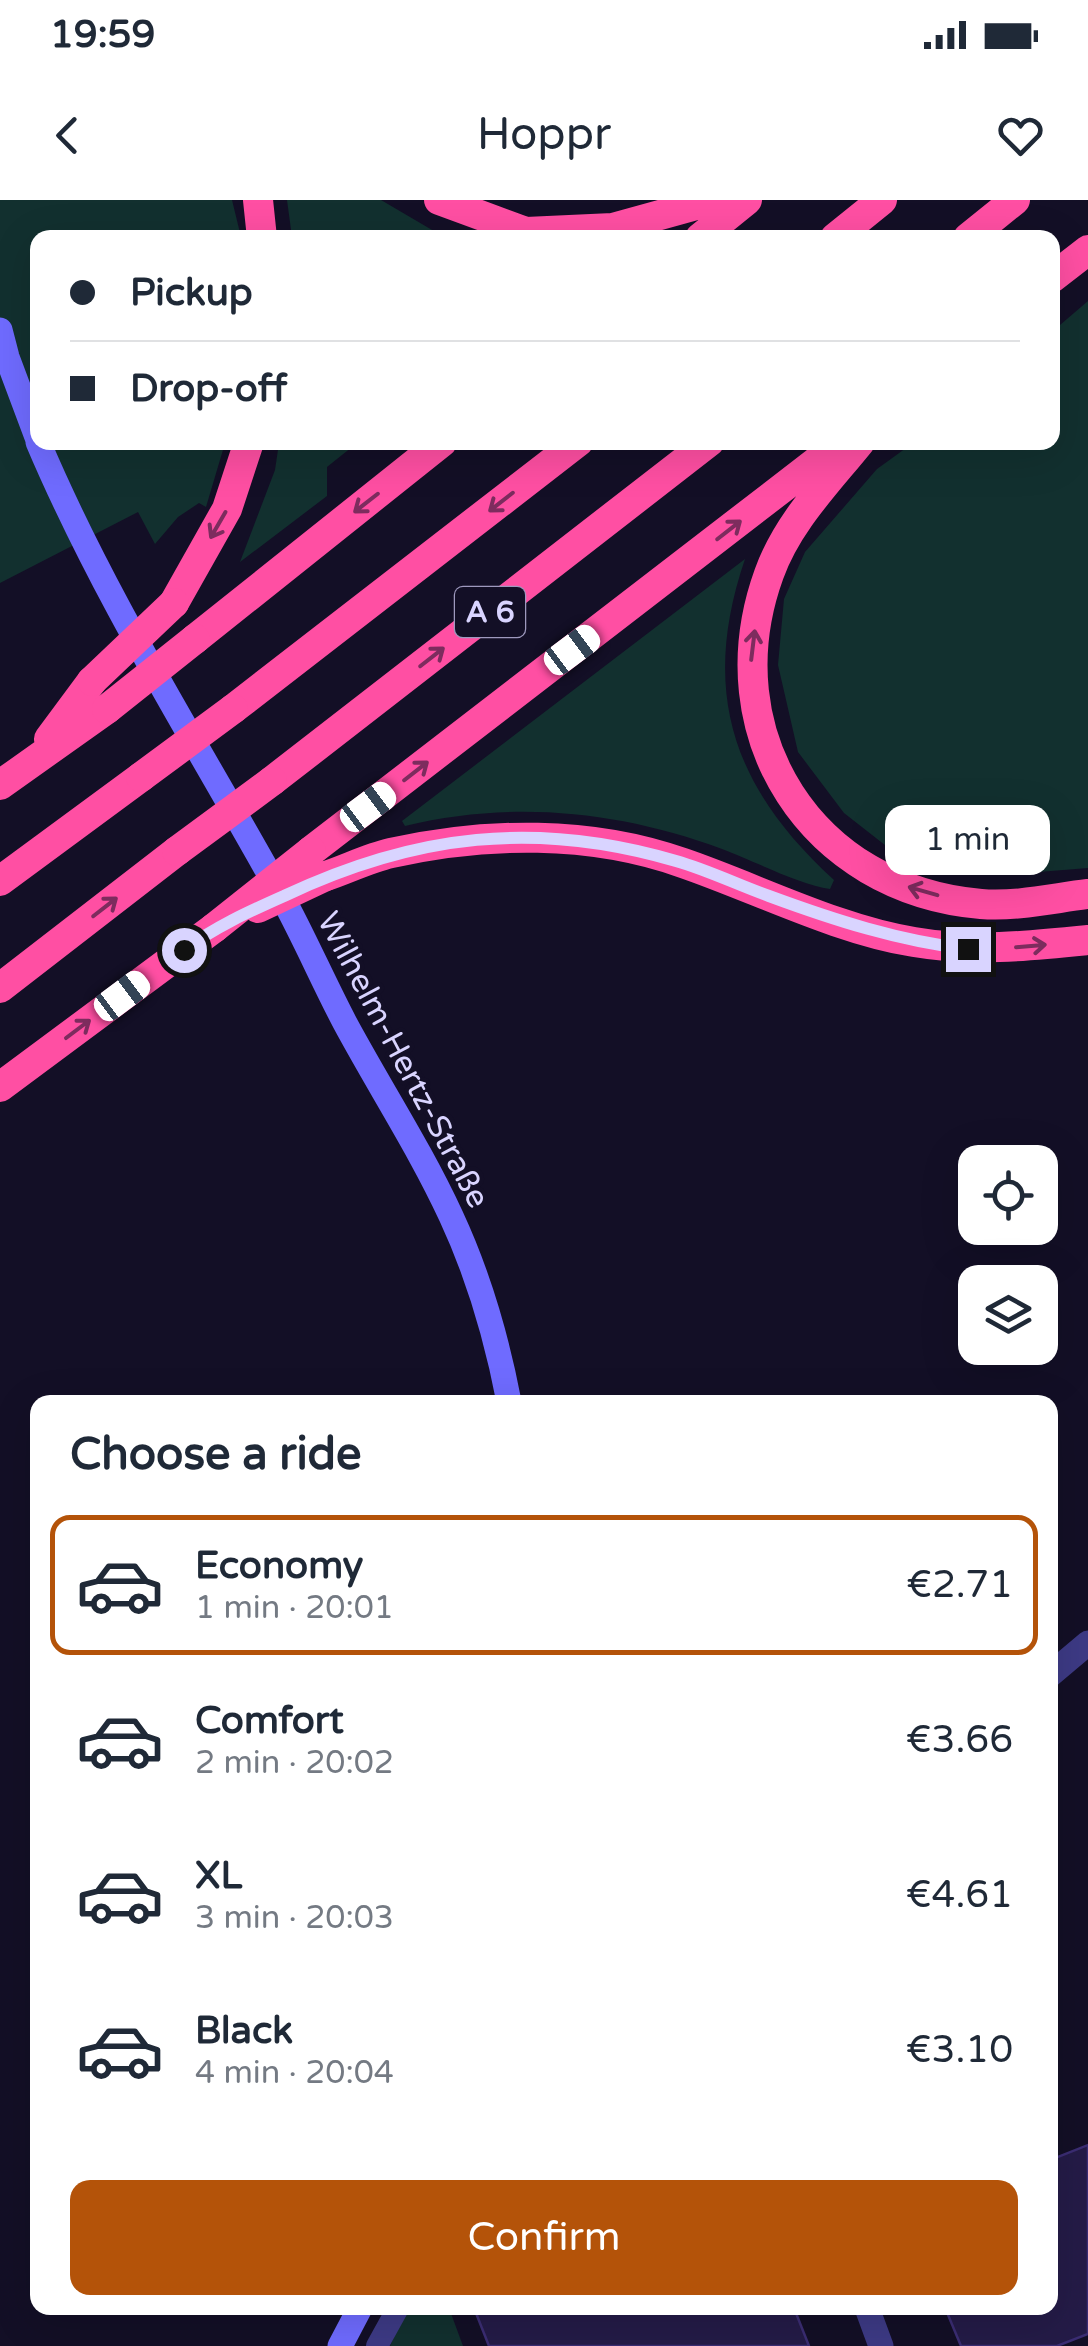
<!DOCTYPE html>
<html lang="en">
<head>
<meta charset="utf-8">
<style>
  body { margin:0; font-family:"Varela Round",sans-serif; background:#f6f6f7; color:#1f2937; height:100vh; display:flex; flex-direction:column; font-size:38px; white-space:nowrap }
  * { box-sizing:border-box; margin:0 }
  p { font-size:32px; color:#747a83 }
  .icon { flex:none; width:55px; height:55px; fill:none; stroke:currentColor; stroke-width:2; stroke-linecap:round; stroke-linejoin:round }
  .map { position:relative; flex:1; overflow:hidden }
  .sheet { position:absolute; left:30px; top:1195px; width:1028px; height:920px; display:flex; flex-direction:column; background:#fff; border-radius:20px; box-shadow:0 10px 40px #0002 }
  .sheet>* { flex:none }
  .guide { position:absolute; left:30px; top:30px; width:1030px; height:220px; border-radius:20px; box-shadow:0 10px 40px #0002; display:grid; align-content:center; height:220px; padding:0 40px; background:#fff }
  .tools { position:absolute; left:958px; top:945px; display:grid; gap:20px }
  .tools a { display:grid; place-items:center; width:100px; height:100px; border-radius:20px; background:#fff; box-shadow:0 10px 40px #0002; font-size:50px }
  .end { position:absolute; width:45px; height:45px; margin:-22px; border:12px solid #d9d4ff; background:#111; box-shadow:0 0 0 5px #111 }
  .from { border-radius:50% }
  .bubble { position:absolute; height:70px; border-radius:20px; background:#fff; box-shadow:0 10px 40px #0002; font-size:32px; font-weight:600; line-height:70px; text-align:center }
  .car { position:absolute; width:30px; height:60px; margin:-30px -15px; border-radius:12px; box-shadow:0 0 8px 2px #0007; background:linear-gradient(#fff 24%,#345 0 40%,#fff 0 76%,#345 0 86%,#fff 0) }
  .guide b { display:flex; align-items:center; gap:35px; height:95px; font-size:38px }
  .guide b+b { border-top:2px solid #e0e1e3 }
  .guide i { width:25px; height:25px; background:#1f2937 }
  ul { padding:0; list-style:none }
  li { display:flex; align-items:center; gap:30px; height:140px; margin:0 20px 15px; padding:0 20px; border:5px solid transparent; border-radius:20px }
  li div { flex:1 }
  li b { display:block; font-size:38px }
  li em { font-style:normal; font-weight:600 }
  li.current { border-color:#b45309 }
  li>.icon { width:90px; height:90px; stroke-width:1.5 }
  h2 { padding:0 40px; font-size:45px; line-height:120px }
  .action { display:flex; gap:20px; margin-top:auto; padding:20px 40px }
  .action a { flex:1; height:115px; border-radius:20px; background:#b45309; color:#fff; font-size:40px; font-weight:600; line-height:115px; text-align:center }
  .status { display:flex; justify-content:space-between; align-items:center; height:70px; padding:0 50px; background:#fff; direction:ltr }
  .status svg { height:28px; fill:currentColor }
  header { display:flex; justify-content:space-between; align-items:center; height:130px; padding:0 40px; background:#fff; font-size:45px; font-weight:600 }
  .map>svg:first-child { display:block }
  .green { fill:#12302f }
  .building { fill:#241b47; stroke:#3b2d73; stroke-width:2.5 }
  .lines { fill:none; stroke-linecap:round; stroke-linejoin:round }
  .lane { stroke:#3d3a85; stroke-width:22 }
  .street { stroke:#3d3a85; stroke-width:25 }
  .secondary { stroke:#6f6bff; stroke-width:25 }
  .highway { stroke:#ff4fa3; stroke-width:30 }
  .highway-bridge { stroke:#ff4fa3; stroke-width:30 }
  .oneway { stroke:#7d2c5e }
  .route { stroke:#d9d4ff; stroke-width:12 }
  .labels { text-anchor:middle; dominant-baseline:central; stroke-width:9; stroke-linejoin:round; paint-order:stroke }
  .shield { fill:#130f26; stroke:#9e99be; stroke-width:2.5 }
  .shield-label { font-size:30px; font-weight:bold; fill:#d9d4ff }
  .street-label { font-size:32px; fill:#d9d4ff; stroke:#130f26 }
</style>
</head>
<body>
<div class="status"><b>19:59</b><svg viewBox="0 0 49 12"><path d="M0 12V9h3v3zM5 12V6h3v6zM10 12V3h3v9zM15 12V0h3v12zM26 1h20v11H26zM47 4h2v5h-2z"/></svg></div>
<header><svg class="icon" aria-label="back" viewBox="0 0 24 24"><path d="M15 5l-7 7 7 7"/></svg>Hoppr<svg class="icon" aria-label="heart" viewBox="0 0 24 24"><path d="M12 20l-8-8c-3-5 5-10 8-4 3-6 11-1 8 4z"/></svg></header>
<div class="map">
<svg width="1088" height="2146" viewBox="0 0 1088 2146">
  <rect width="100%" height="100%" fill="#130f26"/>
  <path class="green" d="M0 0H232L241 37 38 38V242L225 243 206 307 199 303 178 317 155 344 138 312 0 383Z
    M287 0H381L444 37H292Z
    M1088 101V668L1026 673 945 667 890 649 844 613 798 552 778 465 784 399 805 352 877 269 913 243 1052 242 1053 131Z
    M279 243H357L327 267V296L240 362 275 270Z
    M745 359C700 491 732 587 834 680L830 689C800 685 752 660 722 649 619 611 512 600 405 626L402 621Z
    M407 2108H449L463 2146H390Z"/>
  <path class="building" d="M1088 1945V2134L1057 2146H961L946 2110 1050 2108V1960Z
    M474 2108H794L809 2146H489Z"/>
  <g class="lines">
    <path class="lane" d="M377 2146 398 2108"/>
    <path class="street" d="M1050 1475 1088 1443
      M867 2108 881 2146"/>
    <path class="secondary" d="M0 130 7 157 38 240
      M38 242C105 400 198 545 281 695 304 737 323 781 345 823 380 888 420 949 451 1016 478 1074 497 1139 509 1202
      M340 2146 360 2108"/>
    <path class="highway" d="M258 0 262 38
      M439 0 526 32 613 28 714 0
      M700 38 747 0
      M835 38 882 0
      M968 38 1015 0
      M1052 78 1088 50
      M860 242C827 283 787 323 769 374 711 534 812 690 981 704 1016 707 1054 698 1088 694
      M174 403 227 309 249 242
      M195 439 442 242
      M233 509 578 242
      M49 539 92 481
      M272 581 709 242
      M0 585 107 509
      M311 651 842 242
      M326 676C347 669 369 658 391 653 486 632 590 630 683 663 756 688 838 730 914 742 972 752 1029 746 1088 740
      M0 681 141 577
      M0 788 177 651
      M0 887 214 728"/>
    <path class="highway-bridge" d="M92 481 174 403
      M107 509 195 439
      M141 577 233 509
      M177 651 272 581
      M258 708 326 676
      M214 728 311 651"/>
  </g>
  <defs><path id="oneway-shaft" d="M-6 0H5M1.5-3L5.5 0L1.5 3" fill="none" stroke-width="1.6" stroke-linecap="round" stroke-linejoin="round" transform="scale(2.5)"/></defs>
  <g class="oneway">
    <use href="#oneway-shaft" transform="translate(501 302) rotate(142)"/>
    <use href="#oneway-shaft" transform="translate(366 303) rotate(142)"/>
    <use href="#oneway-shaft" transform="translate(218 325) rotate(120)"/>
    <use href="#oneway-shaft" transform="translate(729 330) rotate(-38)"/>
    <use href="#oneway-shaft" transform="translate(753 445) rotate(-83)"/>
    <use href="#oneway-shaft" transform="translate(432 457) rotate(-38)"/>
    <use href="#oneway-shaft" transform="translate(416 571) rotate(-38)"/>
    <use href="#oneway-shaft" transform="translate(923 691) rotate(-164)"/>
    <use href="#oneway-shaft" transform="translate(105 707) rotate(-38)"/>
    <use href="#oneway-shaft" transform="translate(1031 746) rotate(-5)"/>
    <use href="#oneway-shaft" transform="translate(78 829) rotate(-37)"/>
  </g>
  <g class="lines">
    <path class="route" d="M184 750C215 727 248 712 284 696 415 634 536 620 676 661 708 670 738 685 769 696 834 720 899 741 968 749"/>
  </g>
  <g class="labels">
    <rect class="shield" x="455" y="387" width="70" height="50" rx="8"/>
    <g class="shield-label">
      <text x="490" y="412">A 6</text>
    </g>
    <g class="street-label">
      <text transform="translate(403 860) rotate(62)">Wilhelm-Hertz-Straße</text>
    </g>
  </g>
</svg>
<div class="tools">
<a><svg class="icon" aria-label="locate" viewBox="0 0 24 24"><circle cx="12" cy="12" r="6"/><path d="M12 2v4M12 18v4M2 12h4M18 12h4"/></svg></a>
<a><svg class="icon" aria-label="layers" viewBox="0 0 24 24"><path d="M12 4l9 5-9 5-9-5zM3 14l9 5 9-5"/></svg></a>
</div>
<i class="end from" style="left:184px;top:750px"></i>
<i class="end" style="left:968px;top:749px"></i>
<div class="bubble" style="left:885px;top:605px;width:165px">1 min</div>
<i class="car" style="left:572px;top:450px;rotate:53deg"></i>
<i class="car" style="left:368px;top:607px;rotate:53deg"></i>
<i class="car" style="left:122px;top:796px;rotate:53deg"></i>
<div class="guide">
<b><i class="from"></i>Pickup</b>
<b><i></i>Drop-off</b>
</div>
<section class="sheet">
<h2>Choose a ride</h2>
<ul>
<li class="current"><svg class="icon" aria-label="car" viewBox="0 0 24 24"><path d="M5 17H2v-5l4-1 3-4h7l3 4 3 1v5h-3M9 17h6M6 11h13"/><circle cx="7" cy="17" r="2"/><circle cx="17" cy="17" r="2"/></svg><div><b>Economy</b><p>1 min · 20:01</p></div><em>€2.71</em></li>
<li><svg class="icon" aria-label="car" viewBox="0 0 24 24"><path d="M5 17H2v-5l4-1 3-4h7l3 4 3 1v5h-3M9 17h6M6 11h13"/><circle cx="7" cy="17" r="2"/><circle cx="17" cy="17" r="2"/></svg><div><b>Comfort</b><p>2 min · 20:02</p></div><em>€3.66</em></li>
<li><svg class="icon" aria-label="car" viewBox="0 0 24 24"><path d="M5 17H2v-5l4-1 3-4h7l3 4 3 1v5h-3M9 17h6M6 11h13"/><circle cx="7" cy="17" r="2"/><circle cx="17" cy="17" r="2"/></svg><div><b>XL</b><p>3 min · 20:03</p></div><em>€4.61</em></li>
<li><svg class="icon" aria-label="car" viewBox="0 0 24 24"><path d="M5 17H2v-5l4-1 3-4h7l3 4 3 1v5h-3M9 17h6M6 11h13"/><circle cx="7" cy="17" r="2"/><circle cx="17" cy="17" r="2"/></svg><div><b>Black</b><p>4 min · 20:04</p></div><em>€3.10</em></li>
</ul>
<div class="action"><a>Confirm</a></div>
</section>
</div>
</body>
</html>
